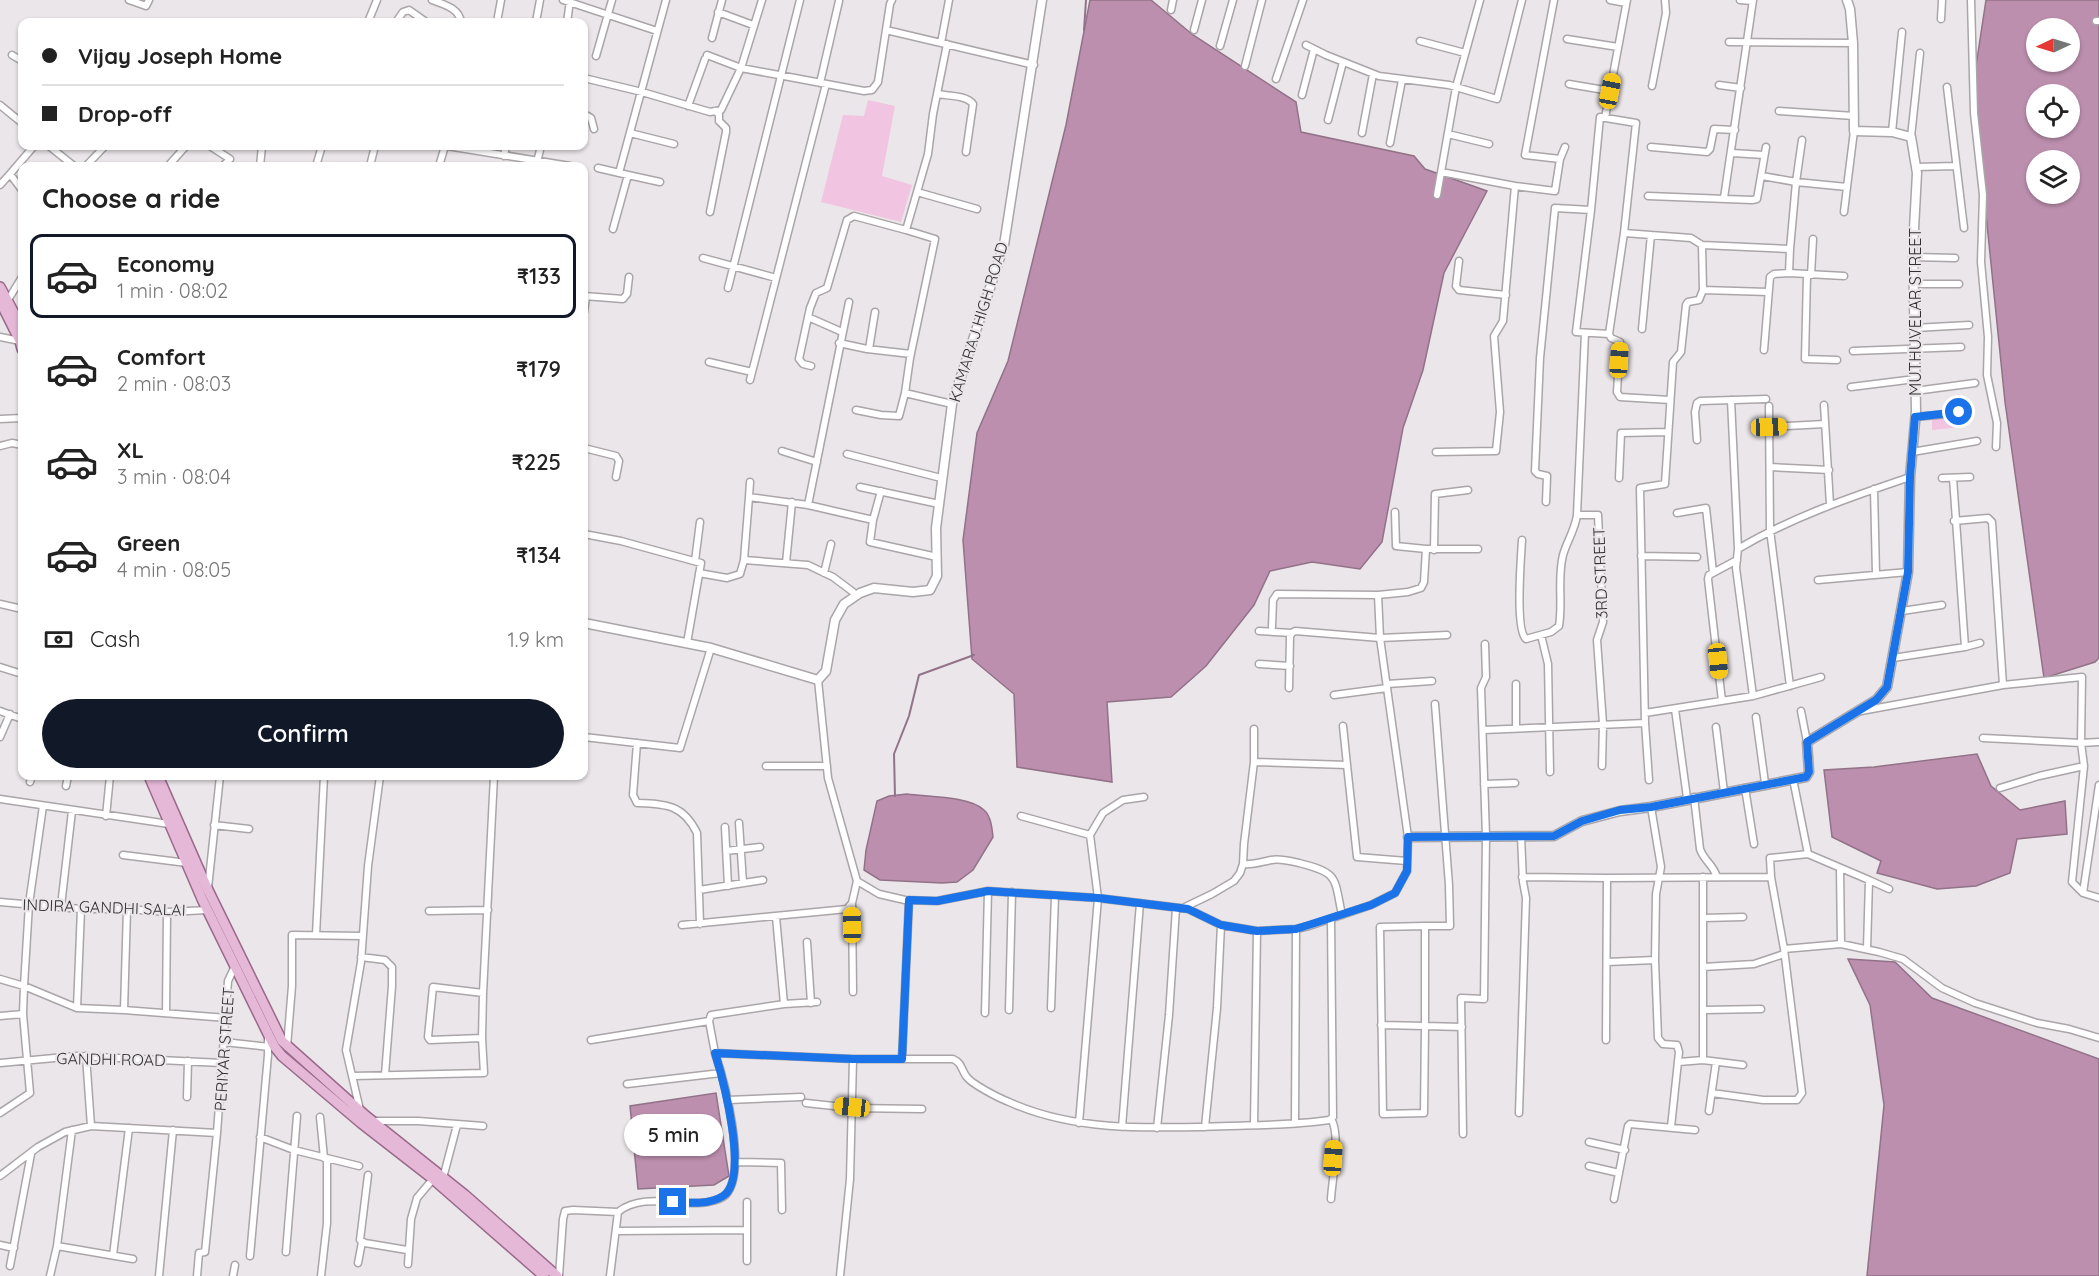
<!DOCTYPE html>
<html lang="en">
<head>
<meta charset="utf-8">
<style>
  body { margin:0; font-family:Quicksand,sans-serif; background:#f6f6f6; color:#222; height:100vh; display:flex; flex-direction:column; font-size:22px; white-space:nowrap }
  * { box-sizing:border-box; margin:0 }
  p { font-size:20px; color:#767676 }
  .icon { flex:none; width:33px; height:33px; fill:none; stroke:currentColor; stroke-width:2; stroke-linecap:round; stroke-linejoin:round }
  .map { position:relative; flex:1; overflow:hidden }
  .side { position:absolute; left:18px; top:162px; width:570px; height:618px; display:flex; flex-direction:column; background:#fff; border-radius:12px; box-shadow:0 2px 4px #0004 }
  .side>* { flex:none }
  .banner { position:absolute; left:18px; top:18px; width:570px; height:132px; border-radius:12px; box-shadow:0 2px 4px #0004; display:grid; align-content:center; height:132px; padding:0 24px; background:#fff }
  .needle { width:39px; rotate:266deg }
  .fabs { position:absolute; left:2026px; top:18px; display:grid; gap:12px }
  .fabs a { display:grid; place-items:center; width:54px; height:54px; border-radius:50%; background:#fff; box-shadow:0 2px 4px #0004; font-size:30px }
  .end { position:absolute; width:27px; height:27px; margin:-14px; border:8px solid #1a73e8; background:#fff; box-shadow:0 0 0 3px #fff }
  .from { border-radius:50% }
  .bubble { position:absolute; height:42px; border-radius:21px; background:#fff; box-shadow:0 2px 4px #0004; font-size:20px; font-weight:600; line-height:42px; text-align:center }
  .car { position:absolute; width:18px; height:36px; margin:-18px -9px; border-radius:8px; box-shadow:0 0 4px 2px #0007; background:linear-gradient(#f5c518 24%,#345 0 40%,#f5c518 0 76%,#345 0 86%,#f5c518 0) }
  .banner b { display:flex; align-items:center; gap:21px; height:57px; font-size:22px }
  .banner b+b { border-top:2px solid #e0e0e0 }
  .banner i { width:15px; height:15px; background:#222 }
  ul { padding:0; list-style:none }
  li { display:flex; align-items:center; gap:18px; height:84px; margin:0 12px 9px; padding:0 12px; border:3px solid transparent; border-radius:12px }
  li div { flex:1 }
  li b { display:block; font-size:22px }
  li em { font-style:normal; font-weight:600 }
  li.on { border-color:#111827 }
  li>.icon { width:54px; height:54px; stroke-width:1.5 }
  h2 { padding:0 24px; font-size:27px; line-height:72px }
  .pay { display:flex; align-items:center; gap:15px; height:66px; padding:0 24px; font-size:22px }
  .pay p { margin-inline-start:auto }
  .button { display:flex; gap:12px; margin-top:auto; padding:12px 24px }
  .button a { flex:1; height:69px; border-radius:36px; background:#111827; color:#fff; font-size:24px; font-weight:600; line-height:69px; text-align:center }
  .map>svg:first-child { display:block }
  .green { fill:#f1c4e2 }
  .water { fill:#bc8fae; stroke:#927288; stroke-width:1.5; fill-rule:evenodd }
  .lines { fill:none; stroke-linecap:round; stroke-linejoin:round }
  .stream { stroke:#927288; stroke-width:2 }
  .street-casing { stroke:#aaa5a8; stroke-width:9 }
  .secondary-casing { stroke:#aaa5a8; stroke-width:11 }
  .primary-casing { stroke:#9a698b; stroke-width:12 }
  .street { stroke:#fff; stroke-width:6 }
  .secondary { stroke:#fff; stroke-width:8 }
  .primary { stroke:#e5b8d7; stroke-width:9 }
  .route { stroke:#1a73e8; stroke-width:8 }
  .labels { text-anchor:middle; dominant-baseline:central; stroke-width:4.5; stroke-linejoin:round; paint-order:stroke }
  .street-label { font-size:16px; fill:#312f30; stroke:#ebe6e9 }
</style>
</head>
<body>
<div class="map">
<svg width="2099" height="1276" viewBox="0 0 2099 1276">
  <rect width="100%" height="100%" fill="#ebe6e9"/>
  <path class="green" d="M868 100 895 106 882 176 912 185 901 222 821 202 843 115 864 116Z
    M1960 409 1962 427 1932 430V412Z"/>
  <path class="water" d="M1090 0H1151L1193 35 1296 102 1301 132 1414 156 1425 169 1487 191 1444 273 1423 370 1403 428 1382 542 1360 569 1312 562 1270 571 1254 605 1206 666 1171 697 1107 702 1112 782 1017 767 1014 694 972 659 963 540 977 433 1008 361 1066 125Z
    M1986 0H2099V658L2095 662 2044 678 2005 402 1973 86ZM2037 28H2070V62H2037ZM2037 94H2070V128H2037ZM2037 160H2070V194H2037Z
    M1977 754 1991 786 2020 810 2065 801 2067 834 2017 839 2010 873 1976 886 1937 889 1877 873 1881 861 1832 837 1824 770 1874 767Z
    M907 794C928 797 969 796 984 810 991 816 992 828 993 837L973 870 957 882 942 883 880 880 864 870 866 850 877 801 889 796Z
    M1848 959 1895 962 1932 998 2099 1059V1276H1867L1884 1105 1870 1005Z
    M716 1093 729 1176 714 1185 638 1189 630 1106Z"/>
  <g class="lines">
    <path class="stream" d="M1084 30 1086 0
      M895 796 894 754 909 716 919 675 974 655"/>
    <g class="street-casing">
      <path id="street" d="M129 0 146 6 149 0
        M432 0C445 5 459 8 461 22
        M563 0 657 31
        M762 0 741 68 864 91 872 90 878 82 890 4 892 0
        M1554 0 1525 155 1560 159
        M1610 0 1626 3
        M1740 0 1752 1
        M1971 0 1974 113 1983 195 1981 262 1988 337 1987 375 1997 423 1996 447
        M1171 10 1173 0
        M718 12 753 25
        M1941 19 1942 0
        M2096 21H2099
        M368 22 377 0
        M396 22 403 12 409 10 426 22
        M497 22 501 0
        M536 22 540 0
        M567 22 570 1
        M886 30 1034 65
        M1194 30 1202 0
        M712 38 722 0
        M1567 39 1618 47
        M1420 41 1465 53
        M1729 42 1853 43
        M941 43 949 0
        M947 44 933 114 928 154 906 230 935 239 910 358 905 393 952 404
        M1306 45 1326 55 1379 76 1449 85 1497 99 1522 0
        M1220 46 1233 0
        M12 55 22 61
        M596 56 612 0
        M1245 66 1262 0
        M584 78 642 92 710 112 721 110 741 68 707 55
        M1276 79 1303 0
        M820 83 839 1
        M1569 84 1610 91
        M1719 85 1741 88
        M1652 86 1666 13 1665 0
        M1947 87 1964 228
        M937 94C948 96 966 95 973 104L966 152
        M1302 95 1314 49
        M0 105 22 123
        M688 106 705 59
        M1779 111 1854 116
        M584 114 591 118 594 129
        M1605 118 1627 0
        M1328 120 1343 62
        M1892 132 1902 32
        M630 133 674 144
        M1362 133 1373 74
        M1448 134 1489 144
        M1911 137 1920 53
        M1390 143 1402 80
        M49 146 74 166
        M210 146 230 159 223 166
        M447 146 570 166
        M1651 147 1707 152 1710 149 1714 129 1735 130
        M1732 153 1764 155
        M504 156 506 146
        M86 166 105 146
        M168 166 186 146
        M260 166 262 146
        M316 166 322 146
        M370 166 375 146
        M439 166 445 146
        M536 166 541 146
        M1916 167 1956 166
        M598 168 628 175 613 229
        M1441 172 1515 186
        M619 173 666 0
        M628 175 660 182
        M1762 176 1796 182 1802 140
        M0 185 10 174
        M22 190 10 174 34 146
        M917 192 977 209
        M1437 195 1456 87 1480 0
        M1648 196 1752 200 1757 199 1766 147
        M1724 198 1753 0
        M710 212 726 132V128L719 121V114L715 111
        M1844 212 1847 187
        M1624 233 1691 238 1702 245 1790 249 1796 182 1847 187 1854 131
        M1790 249 1789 273 1844 276
        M1913 257 1955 258
        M703 258 776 278
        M1459 261 1456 286 1459 290 1506 295
        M1807 275 1805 359 1837 360
        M1811 275 1813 239
        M1914 284H1959
        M728 288 800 0
        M1703 290 1768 292
        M584 296 623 299 627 294 629 277
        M8 300 22 277
        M584 312 586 297
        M808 317 842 332
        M1914 328 1969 325
        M1642 329 1651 235
        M1585 333 1577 515H1598L1603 622 1597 640 1603 724 1602 766
        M1609 334 1624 233 1636 123 1600 117 1591 210 1576 332 1609 334 1611 338 1620 342 1617 392 1620 397 1670 400
        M0 337 20 341
        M839 343 867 349 911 354
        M869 349 875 312
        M1764 350 1770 277 1774 274 1789 273
        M1853 351 1961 347
        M709 362 752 372
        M811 366 803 364 799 359 810 308 816 293 827 288 847 220 854 216 906 230
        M750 380 826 84
        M1851 387 1915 379
        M1915 391 1975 383
        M1731 400 1738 549 1736 568 1753 696
        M1824 405 1830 505
        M1769 406 1770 530 1790 686
        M856 410 881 415 899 416 905 393
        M1915 417 1959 413
        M0 419 22 418
        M1769 427 1825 424
        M1697 440 1695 412 1697 403 1700 401 1766 399
        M0 446 12 443 22 445
        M584 448 616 456 619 461 616 477
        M782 451 817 462
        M1436 452 1496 451 1500 412 1494 336 1503 321 1515 186 1555 191 1560 159 1565 147
        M1912 452 1977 441
        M847 454 941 478
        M1770 467 1829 470
        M1619 478 1621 433 1668 432
        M1942 478 1970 477
        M860 487 939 504
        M1874 489 1876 574
        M881 491 873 520 870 542 937 557
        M749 497 750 482
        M1546 502 1547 476 1538 474 1535 471 1540 358 1555 208 1591 210
        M808 505 849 302
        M1395 512 1396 546 1426 549
        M1677 513 1706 508 1713 572
        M1954 521 1988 518 1992 522 2003 685
        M584 534 621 541 701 563 687 643
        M1522 540C1521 557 1515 630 1526 639L1551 632 1559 626C1563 602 1557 579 1563 555 1567 541 1575 530 1577 515
        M1738 549C1792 517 1851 497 1910 477
        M1434 550 1435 494 1468 490
        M1641 556 1697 557
        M744 560 749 497 808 505 873 520
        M695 561 700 522
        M786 563 792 502
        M699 573 727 578 740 574 744 560 808 565 833 577 853 592 855 596
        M824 573 831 544
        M1818 580 1908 572
        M1378 595 1408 592 1421 588 1424 582 1426 549H1478
        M0 604 22 609
        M1902 611 1942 605
        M1259 631 1292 633
        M1541 635 1548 664 1550 772
        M1965 647 1980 643
        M1893 658 1965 647 1953 478
        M1259 664 1290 666
        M0 667 22 674
        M818 680 828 778 857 881 879 894 905 900 937 901 988 891 1098 898 1188 909 1221 925 1257 931 1296 929 1309 926 1371 905 1395 893 1407 871 1408 837 1380 638 1378 595 1277 594 1273 600 1272 627
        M1387 684 1432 681
        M1516 684V728
        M1289 688 1290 636 1292 633 1295 631 1380 638 1447 635
        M1334 695 1387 688
        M1722 701 1708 579 1709 575 1737 560
        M1435 704 1449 885 1450 926H1425V1026L1462 1027
        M1675 709 1687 798
        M0 711 22 719
        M1801 711 1807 742
        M1861 711 2003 685 2082 677 2081 743 2084 766 2072 882 2083 893 2099 898
        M1645 713 1753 696 1821 677
        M1756 717 1765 783
        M1343 726 1347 765
        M1716 727 1724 792
        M1483 730 1645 723
        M0 737 10 714
        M584 737 680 748 711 648
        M1983 738 2081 743 2099 742
        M637 743 633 795 637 803C665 804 683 804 697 833L700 924
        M1254 762 1347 765 1357 857 1407 861
        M766 766H827
        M1649 780 1645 723 1640 488 1665 484 1673 362 1681 352 1686 305 1688 302 1699 300 1703 290 1702 245
        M30 782 32 776
        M1484 784 1515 783
        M66 786 68 776
        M1745 788 1754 844
        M2000 788 2039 776 2084 766
        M1694 797 1700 849C1704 861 1713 864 1717 877
        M0 799 169 824
        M1651 807 1661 867 1656 894 1655 960 1658 1038 1663 1044 1677 1045 1679 1052 1671 1127
        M106 816 110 776
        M1021 816 1090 835
        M739 823 743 883
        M214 825 249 829
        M725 827 728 886
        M726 851 760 847
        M1808 854 1869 880 1867 949
        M123 855 187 863
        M1243 864C1254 865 1261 862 1271 860 1280 858 1290 861 1299 863 1339 873 1334 877 1342 915
        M1840 868 1841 944
        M1522 877 1607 878
        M1703 877V1060
        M1869 880 1889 889
        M208 888 220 776
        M699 890 763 880
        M2083 893 2099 785
        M0 902 81 909H127L167 912 208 910
        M852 903 853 992
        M61 906 72 811
        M1183 908 1212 894 1234 881 1240 873 1243 864 1244 844 1254 762V729
        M429 911 488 910
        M776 917 784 1004
        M1703 918 1743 917
        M682 925 847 909 852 903 857 881
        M316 935 324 776
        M807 942 811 1003
        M1784 949 1841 944 1879 952 1903 959 1942 988 1975 1003 2037 1023 2069 1029 2099 1038
        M361 957 385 960 392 967V986L385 1075
        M1607 962 1655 960
        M1703 967 1754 964 1784 954
        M0 979 24 986 77 1008 124 1010 227 1018
        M77 1008 81 909
        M1051 1008 1055 896
        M124 1010 127 909
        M1009 1010 1012 892
        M1704 1010 1761 1009
        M166 1013 167 912
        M985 1013 988 891
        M0 1016 23 1014
        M709 1021 711 1015 784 1004 817 1002
        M1381 1025 1425 1026 1424 1113 1383 1114 1380 927 1425 926
        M482 1038 430 1040 428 1037 433 987 483 993
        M591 1040 709 1021 715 1053
        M1606 1040 1607 878 1771 877 1770 858 1808 854 1793 779
        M224 1042 269 1047
        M287 1047 292 986V935L362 936
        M86 1056 91 1126
        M902 1059H953C962 1063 961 1069 966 1076 971 1084 999 1098 1009 1102 1078 1133 1155 1128 1229 1126 1262 1125 1296 1125 1329 1120L1333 1117 1331 919
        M1679 1062 1703 1060 1743 1065
        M0 1063 76 1056 222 1063
        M353 1076 484 1073 482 1038 483 993 494 776
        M627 1084 721 1073
        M1712 1093 1763 1100H1797L1802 1093 1784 949 1771 877
        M187 1097 188 1061
        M728 1100 801 1097
        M806 1103 852 1108 922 1109
        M360 1110 346 1050 361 962 368 866 380 776
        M1709 1111 1716 1062
        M0 1113 30 1093 23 1014 24 986 29 904 43 806
        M1519 1113 1526 898 1523 882 1521 836
        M320 1117 324 1158
        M374 1121H418L483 1126
        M1079 1123 1098 898 1090 835 1103 813 1123 800 1144 797
        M1295 1123 1296 929
        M1254 1125 1257 931
        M1122 1127 1140 903
        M1205 1127 1217 1008 1221 925
        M1157 1128 1169 1015 1176 908
        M1463 1134 1461 998 1484 999 1486 836 1481 688 1486 677 1485 644
        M260 1137 294 1150 359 1166
        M1589 1142 1625 1150
        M736 1162 781 1163 782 1210
        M1589 1166 1619 1173
        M368 1175 360 1240 365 1243 407 1250
        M0 1176 38 1147 65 1132 91 1126 217 1133
        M443 1178 457 1125
        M1331 1199C1332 1181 1341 1133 1331 1119
        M1614 1199 1628 1126 1630 1124 1695 1130
        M616 1231 747 1230
        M0 1245 14 1248
        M57 1246 133 1259
        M286 1252 297 1116
        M113 1255 129 1128
        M250 1256 268 1055V1039
        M747 1261V1202
        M358 1263 362 1242
        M408 1264 411 1219 417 1198 433 1179
        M10 1266 31 1154
        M50 1276 57 1246 72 1130
        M159 1276 173 1130
        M197 1276 199 1253 205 1252 217 1133 228 981 235 966
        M233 1276 235 1265
        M321 1276 327 1223V1159
        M559 1276 563 1219 565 1211 573 1210 618 1212
        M610 1276 618 1212C640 1194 672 1204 698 1203 707 1203 723 1200 728 1192 746 1165 725 1083 715 1053L853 1059H902L909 900
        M840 1276 850 1179 853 1059"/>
    </g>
    <g class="secondary-casing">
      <path id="secondary" d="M584 623 711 648 818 680 826 671 835 620 844 604 860 593 874 588 913 592 930 590 937 576 936 528 952 404 1004 245 1042 0
        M1408 837 1554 836 1582 821 1620 811 1651 807 1806 777 1809 772 1807 742 1876 700 1887 687 1908 572 1910 477 1916 411 1913 248 1917 173 1911 137 1892 132 1854 131 1853 43 1850 9 1847 0"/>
    </g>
    <g class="primary-casing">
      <path id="primary" d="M0 287 22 328
        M0 301 20 341 22 349
        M149 776 202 899 274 1046 282 1056 361 1123 433 1179 544 1276
        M158 776 208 890 282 1041 366 1116 465 1195 557 1276"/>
    </g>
    <use href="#street" class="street"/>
    <use href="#secondary" class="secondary"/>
    <use href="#primary" class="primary"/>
  </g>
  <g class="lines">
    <path class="route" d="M673 1202C689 1203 709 1205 723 1196 750 1179 723 1079 715 1053L853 1059H902L909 900 937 901 988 891 1098 898 1188 909 1221 925 1257 931 1296 929 1371 905 1395 893 1407 871 1408 837 1554 836 1582 821 1620 810 1651 807 1806 777 1809 772 1807 742 1876 700 1887 687 1908 572 1910 477 1915 417 1959 412"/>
  </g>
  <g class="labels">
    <g class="street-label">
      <text transform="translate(1915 312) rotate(-90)">MUTHUVELAR STREET</text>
      <text transform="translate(978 322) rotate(-73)">KAMARAJ HIGH ROAD</text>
      <text transform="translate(1600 573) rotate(-92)">3RD STREET</text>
      <text transform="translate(104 907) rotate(2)">INDIRA GANDHI SALAI</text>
      <text transform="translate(224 1049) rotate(-86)">PERIYAR STREET</text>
      <text transform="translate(111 1059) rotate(1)">GANDHI ROAD</text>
    </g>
  </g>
</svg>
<div class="fabs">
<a><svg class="needle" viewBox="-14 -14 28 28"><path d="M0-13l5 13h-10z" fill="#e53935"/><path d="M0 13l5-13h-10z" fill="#767676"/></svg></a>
<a><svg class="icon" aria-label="locate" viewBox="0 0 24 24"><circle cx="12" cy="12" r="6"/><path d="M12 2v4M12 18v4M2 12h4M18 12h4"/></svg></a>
<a><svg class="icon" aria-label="layers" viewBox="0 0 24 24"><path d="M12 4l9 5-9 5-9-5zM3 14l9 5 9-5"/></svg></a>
</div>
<i class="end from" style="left:1959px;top:412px"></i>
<i class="end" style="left:673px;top:1202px"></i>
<div class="bubble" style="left:624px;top:1114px;width:99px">5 min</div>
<i class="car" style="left:1610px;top:91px;rotate:11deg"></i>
<i class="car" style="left:1619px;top:360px;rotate:4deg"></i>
<i class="car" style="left:1769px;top:427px;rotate:88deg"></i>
<i class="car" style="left:1718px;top:661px;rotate:174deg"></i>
<i class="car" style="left:852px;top:925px;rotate:359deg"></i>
<i class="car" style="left:852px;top:1107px;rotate:276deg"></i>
<i class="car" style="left:1333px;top:1158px;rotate:4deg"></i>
<div class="banner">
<b><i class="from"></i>Vijay Joseph Home</b>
<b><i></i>Drop-off</b>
</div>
<section class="side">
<h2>Choose a ride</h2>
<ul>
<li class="on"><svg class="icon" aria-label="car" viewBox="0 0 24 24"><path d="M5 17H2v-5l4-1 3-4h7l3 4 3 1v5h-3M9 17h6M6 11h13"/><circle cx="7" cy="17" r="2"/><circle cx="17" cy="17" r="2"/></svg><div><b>Economy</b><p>1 min · 08:02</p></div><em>₹133</em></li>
<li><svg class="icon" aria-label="car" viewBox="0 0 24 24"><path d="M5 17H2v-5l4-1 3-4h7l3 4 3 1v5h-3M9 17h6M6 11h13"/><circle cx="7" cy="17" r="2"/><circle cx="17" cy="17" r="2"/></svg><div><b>Comfort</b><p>2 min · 08:03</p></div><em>₹179</em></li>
<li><svg class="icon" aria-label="car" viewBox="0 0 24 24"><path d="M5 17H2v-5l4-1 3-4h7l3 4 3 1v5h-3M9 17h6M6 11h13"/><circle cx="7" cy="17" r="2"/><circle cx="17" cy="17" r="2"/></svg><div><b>XL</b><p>3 min · 08:04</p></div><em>₹225</em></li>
<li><svg class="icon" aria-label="car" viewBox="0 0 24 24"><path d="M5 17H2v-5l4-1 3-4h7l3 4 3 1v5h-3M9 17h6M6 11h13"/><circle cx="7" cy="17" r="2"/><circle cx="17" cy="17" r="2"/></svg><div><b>Green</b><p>4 min · 08:05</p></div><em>₹134</em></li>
</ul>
<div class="pay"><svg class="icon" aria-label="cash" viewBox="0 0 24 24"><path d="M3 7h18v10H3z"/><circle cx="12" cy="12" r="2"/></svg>Cash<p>1.9 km</p></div>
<div class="button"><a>Confirm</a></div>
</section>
</div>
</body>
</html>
